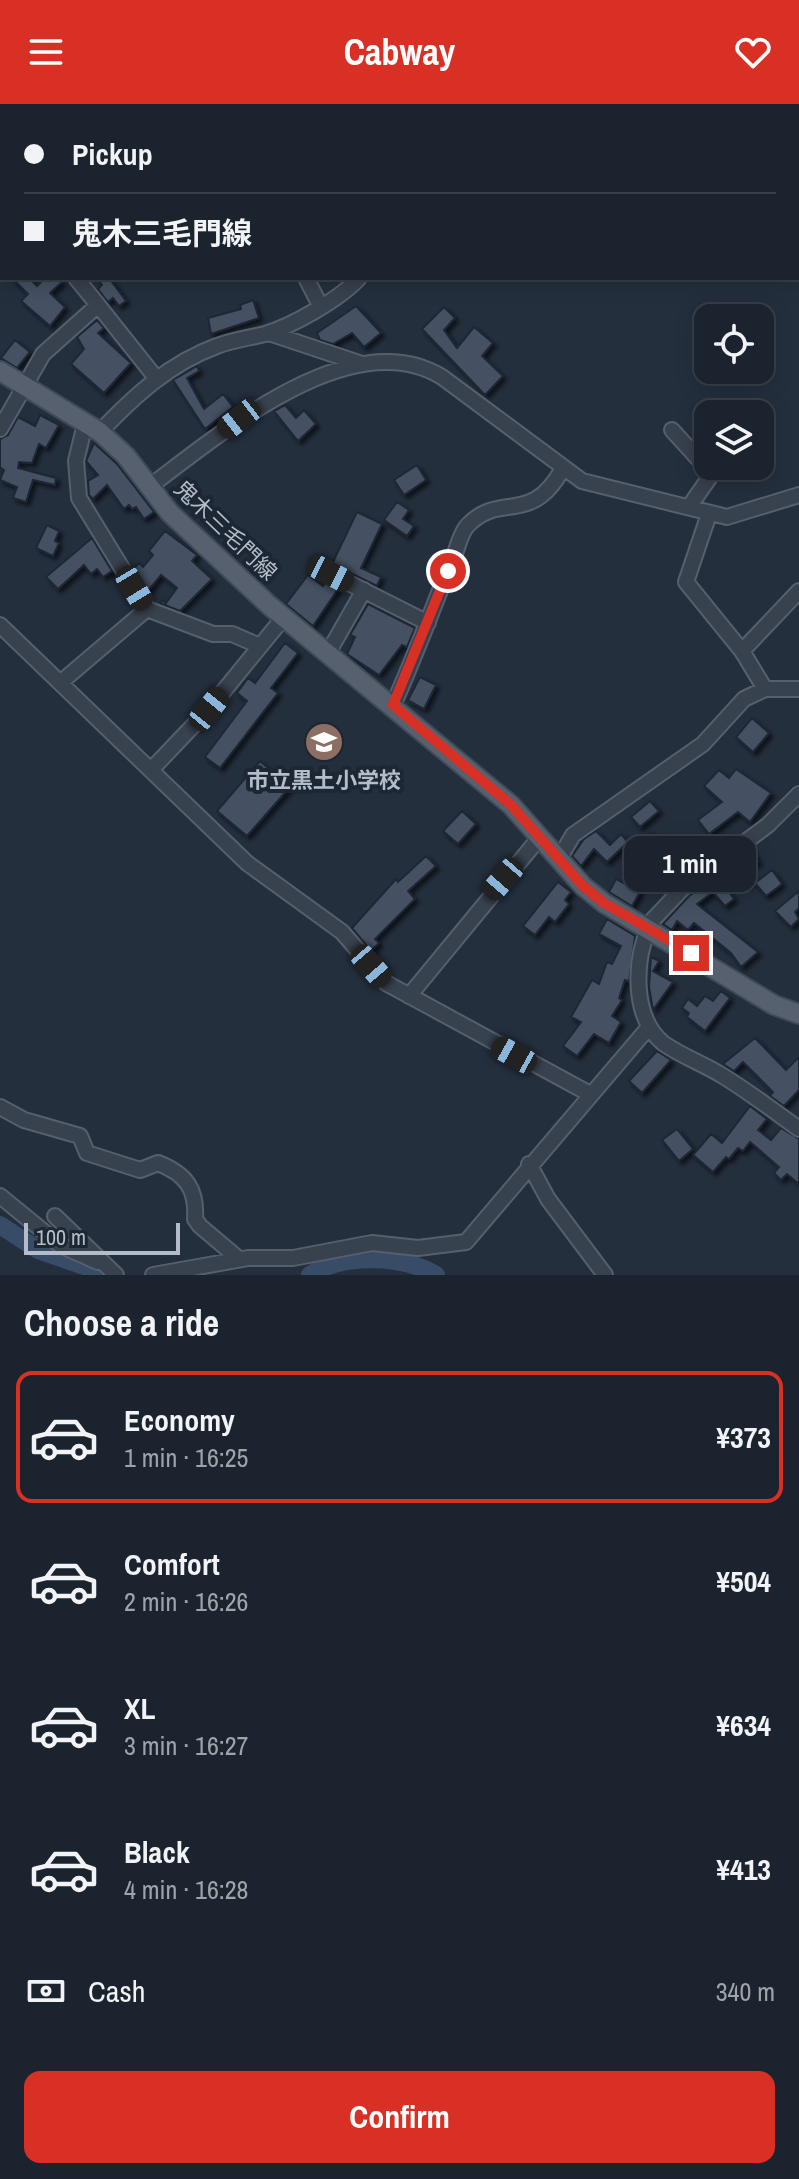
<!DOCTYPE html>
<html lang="en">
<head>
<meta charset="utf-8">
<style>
  body { margin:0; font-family:"Archivo Narrow","Noto Sans JP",sans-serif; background:#282f3a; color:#f1f3f6; height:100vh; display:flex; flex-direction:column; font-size:30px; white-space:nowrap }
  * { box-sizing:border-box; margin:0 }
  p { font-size:26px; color:#a0a4aa }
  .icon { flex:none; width:44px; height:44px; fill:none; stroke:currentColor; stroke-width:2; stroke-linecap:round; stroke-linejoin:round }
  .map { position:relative; height:1171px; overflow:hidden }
  .details { display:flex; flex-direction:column; background:#1b232e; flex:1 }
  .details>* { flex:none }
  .top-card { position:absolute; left:0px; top:0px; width:800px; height:176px; box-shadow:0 4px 20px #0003,0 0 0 2px #39404a; display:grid; align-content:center; height:176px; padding:0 24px; background:#1b232e }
  .controls { position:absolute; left:694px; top:200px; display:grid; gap:16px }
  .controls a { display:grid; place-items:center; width:80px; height:80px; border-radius:16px; background:#1b232e; box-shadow:0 4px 20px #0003,0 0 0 2px #39404a; font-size:40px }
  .scale { position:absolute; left:24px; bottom:20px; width:156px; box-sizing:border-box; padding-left:8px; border:4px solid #b4bcc9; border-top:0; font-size:22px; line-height:28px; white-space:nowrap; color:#b4bcc9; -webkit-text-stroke:6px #1d2633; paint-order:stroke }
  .end { position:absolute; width:36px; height:36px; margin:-18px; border:10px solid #d93025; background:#fff; box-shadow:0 0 0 4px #fff }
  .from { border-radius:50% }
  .bubble { position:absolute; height:56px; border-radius:16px; background:#1b232e; box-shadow:0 4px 20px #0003,0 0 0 2px #39404a; font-size:26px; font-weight:700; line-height:56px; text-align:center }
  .car { position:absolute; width:24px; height:48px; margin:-24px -12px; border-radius:10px; box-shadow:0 0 6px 2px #0007; background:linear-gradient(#222 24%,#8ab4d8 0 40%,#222 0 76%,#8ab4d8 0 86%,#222 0) }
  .top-card b { display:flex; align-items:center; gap:28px; height:76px; font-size:30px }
  .top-card b+b { border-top:2px solid #39404a }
  .top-card i { width:20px; height:20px; background:#f1f3f6 }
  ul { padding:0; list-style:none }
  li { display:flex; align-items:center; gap:24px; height:132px; margin:0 16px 12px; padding:0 8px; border:4px solid transparent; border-radius:16px }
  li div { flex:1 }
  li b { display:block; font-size:30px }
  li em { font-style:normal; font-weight:700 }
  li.current { border-color:#d93025 }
  li>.icon { width:72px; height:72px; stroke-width:1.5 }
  h2 { padding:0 24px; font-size:36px; line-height:96px }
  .pay { display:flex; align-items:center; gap:20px; height:88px; padding:0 24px; font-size:30px }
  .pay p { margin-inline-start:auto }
  .primary-button { display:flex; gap:16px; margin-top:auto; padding:16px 24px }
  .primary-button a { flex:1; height:92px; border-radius:16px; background:#d93025; color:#fff; font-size:32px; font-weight:700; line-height:92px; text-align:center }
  header { display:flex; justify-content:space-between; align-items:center; height:104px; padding:0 24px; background:#d93025; color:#fff; font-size:36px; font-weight:700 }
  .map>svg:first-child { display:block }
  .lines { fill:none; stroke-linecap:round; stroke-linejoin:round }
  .river { stroke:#394c67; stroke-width:18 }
  .building { fill:#455162; stroke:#1f2835; stroke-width:2; filter:url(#shadow) }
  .minor-casing { stroke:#565f6c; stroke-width:18 }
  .major-casing { stroke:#414a57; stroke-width:22 }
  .minor { stroke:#38414e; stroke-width:14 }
  .major { stroke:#56606e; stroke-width:18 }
  .route { stroke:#d93025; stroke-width:10 }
  .labels { text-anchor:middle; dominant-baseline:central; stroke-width:8; stroke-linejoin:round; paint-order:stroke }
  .street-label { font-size:22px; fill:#b4bcc9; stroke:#1d2633 }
  .poi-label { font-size:22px; font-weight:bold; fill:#b4bcc9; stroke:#1d2633 }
</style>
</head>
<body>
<header><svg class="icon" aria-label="menu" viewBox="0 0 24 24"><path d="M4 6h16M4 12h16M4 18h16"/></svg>Cabway<svg class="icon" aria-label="heart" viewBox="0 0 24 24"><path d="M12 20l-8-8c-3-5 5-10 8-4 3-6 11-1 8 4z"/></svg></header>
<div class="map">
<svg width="799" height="1171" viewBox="0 0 799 1171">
  <defs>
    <filter id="shadow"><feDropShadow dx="3.5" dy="3.5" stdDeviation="2" flood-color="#0009"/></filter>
  </defs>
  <rect width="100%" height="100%" fill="#242f3e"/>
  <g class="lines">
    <path class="river" d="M0 1121 38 1146 93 1165 98 1171
      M310 1171C343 1149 403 1151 436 1171"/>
  </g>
  <path class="building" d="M12 174H29L37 182 45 174H58L62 178 50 189 65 203 50 222 21 197 28 190Z
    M97 174H109L126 197 119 202 113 194 108 198 98 185 102 181Z
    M253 196 259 214 211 230 208 214 241 205 240 201Z
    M356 202 381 229 364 243 352 229 333 240 320 236 317 229Z
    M444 203 455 214 444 226 457 244 474 223 493 239 482 252 503 272 485 291 422 225Z
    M97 216 104 224 98 229 131 259 104 289 71 260 84 245 77 233Z
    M15 236 30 248 17 264 1 254Z
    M197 262 199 267 187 274 204 305 223 290 233 303 205 325 173 276Z
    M285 301 296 314 304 306 316 320 298 337 274 307Z
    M40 311 59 321 46 344 39 340 32 359 19 358 18 364 56 374 55 381 33 376 26 398 13 394 17 383 0 376 4 366 0 363V335L8 331 18 313 35 322Z
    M94 339 117 360 154 408 144 415 136 403 132 405 129 401 124 405 107 381 93 395 89 391 88 377 98 371 86 357Z
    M417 361 426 376 404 391 394 376Z
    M397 398 409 406 403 415 414 422 407 432 384 416Z
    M357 408 382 420 361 464 381 473 377 482 332 460Z
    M47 421 59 427 55 437 59 439 53 452 36 444Z
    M165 427 197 451 192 457 212 475 180 507 160 499 162 496 166 499 177 484 161 471 148 487 134 464 139 459 143 463 153 451 149 447Z
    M92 434 112 467 103 473 97 465 91 470 84 461 58 485 46 473Z
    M308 471 323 482 325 478 338 485 313 522 286 500Z
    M368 500 415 524 407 543 402 541 379 571 347 550 355 533 350 531Z
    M285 539 298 549 271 584 278 589 220 664 205 653 247 597 237 589 248 574 255 579Z
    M420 573 436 581 424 605 408 596Z
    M752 614 769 629 753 648 736 633Z
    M260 657 290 683 247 732 217 707Z
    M736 665 771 689 750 718 738 708 709 730 698 716 722 698 704 682 719 666 729 674Z
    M650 697 659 707 640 723 631 713Z
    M462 707 476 720 458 740 443 727Z
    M596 727 610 741 621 730 628 738 607 758 594 745 581 762 572 752 584 735Z
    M650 728 661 741 654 747 676 767 681 761 688 768 673 780 655 763 636 786 640 788 632 802 609 788 616 775 625 780 649 751 638 738Z
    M752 745 758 758 748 763 755 776 746 781 734 758Z
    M426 752 436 762 408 787 415 795 375 835 379 839 371 847 352 824 396 775 398 778Z
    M772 766 782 780 766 792 755 779Z
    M717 772 734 795 725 802 713 788 697 800 758 848 741 863 731 849 694 819 688 826 677 817 672 826 663 820 689 792Z
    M558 778 571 788 565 796 569 800 555 818 549 813 535 831 523 822Z
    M799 787V804L795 808 799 815 791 823 775 807Z
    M607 815 635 832 629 878 625 876 619 894 622 896 612 912 621 918 609 939 594 930 577 952 563 942 581 918 571 913 592 876 599 880 607 858 612 860 621 842 599 830Z
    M651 853 659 857 653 867 673 878 653 906 649 883Z
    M721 887 730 894 705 927 687 913 689 909 682 904 688 895 697 902 705 892 713 897Z
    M755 934 786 966 799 953V986L784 1002 770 992 773 988 743 958 734 967 723 960Z
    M657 947 671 956 642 989 629 977Z
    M750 1002 767 1015 758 1026 771 1036 781 1024 799 1035V1080L787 1070 781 1076 774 1069 779 1063 750 1038 743 1047 738 1044 729 1055 726 1053 713 1068 693 1051 711 1030 722 1039Z
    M677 1025 693 1045 679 1057 662 1036Z"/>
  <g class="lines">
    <g class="minor-casing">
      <path id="minor" d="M14 0 16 2
        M422 0 424 2
        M38 2 40 0
        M284 2 286 0
        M516 2 518 0
        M0 69 2 65
        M0 100 2 101
        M76 174 98 201
        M306 174 320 201
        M269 229 362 260
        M0 325 43 250 98 201 156 274
        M672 326 712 370 689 403
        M100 328C134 292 170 259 217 242 232 236 249 234 265 230 292 222 340 195 359 174
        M149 383C219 331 351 217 442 273L582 377 727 413 799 391
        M709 410 686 478 742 547 765 585
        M331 470 428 519
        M147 505 213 530H232L260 542
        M0 521 247 759 342 828 386 879 590 990
        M742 547 799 487
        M328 549 364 486
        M60 579 147 505 79 394 76 357 85 320
        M393 601C415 553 433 503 453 454 458 444 460 429 468 421 501 387 531 423 563 364
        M151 666 209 605 284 513
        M559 755 573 731 703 640 744 595 765 585H799
        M647 822 682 785 768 721 799 690
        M649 824C634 857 632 913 663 939 681 952 704 960 723 972 749 988 774 1007 799 1025
        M409 892 540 733
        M0 1003 24 1016 80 1032 87 1049 140 1066 158 1059C186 1070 197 1085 195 1115L200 1122 239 1155
        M529 1060 548 1095 605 1171
        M0 1092 60 1141 98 1158
        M55 1112 116 1171
        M153 1171 248 1154H293L372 1139 418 1144 466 1138 649 923"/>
    </g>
    <g class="major-casing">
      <path id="major" d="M0 267 100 328 126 352 170 409 270 502 511 701 583 782 604 799 774 901 799 910"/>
    </g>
    <use href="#minor" class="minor"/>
    <use href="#major" class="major"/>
  </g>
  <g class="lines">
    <path class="route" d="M448 467 393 601 511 701 583 782 604 799 691 849"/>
  </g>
  <defs>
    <g id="school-disc" transform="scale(2)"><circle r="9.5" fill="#8d6e63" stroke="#1d2633"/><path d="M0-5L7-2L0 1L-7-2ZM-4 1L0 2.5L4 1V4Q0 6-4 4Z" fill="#fff"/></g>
  </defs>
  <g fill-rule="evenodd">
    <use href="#school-disc" x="324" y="638"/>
  </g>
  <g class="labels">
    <g class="street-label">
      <text transform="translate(226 426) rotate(44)">鬼木三毛門線</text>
    </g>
    <g class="poi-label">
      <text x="324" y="676">市立黒土小学校</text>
    </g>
  </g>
</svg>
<div class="controls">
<a><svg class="icon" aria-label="locate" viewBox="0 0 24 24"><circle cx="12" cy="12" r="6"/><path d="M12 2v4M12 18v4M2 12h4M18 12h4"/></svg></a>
<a><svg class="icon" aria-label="layers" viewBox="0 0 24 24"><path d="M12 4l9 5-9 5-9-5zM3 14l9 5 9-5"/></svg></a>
</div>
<div class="scale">100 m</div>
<i class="end from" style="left:448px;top:467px"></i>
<i class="end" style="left:691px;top:849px"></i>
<div class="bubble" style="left:624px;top:732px;width:132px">1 min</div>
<i class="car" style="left:239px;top:315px;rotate:232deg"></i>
<i class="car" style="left:331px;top:470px;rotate:117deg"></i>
<i class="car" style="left:134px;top:484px;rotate:149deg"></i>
<i class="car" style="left:209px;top:605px;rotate:39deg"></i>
<i class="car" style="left:503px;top:775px;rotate:221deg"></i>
<i class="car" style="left:371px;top:862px;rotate:139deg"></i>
<i class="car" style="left:514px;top:951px;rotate:299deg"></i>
<div class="top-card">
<b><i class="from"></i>Pickup</b>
<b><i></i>鬼木三毛門線</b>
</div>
</div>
<section class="details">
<h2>Choose a ride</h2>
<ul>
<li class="current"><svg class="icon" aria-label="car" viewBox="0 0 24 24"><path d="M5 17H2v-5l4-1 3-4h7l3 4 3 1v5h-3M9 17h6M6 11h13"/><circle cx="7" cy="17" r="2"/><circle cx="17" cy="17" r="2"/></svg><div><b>Economy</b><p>1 min · 16:25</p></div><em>¥373</em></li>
<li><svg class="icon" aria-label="car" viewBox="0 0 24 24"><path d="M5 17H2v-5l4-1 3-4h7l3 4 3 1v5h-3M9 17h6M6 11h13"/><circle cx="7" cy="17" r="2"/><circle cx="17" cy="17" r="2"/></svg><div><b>Comfort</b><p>2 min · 16:26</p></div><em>¥504</em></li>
<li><svg class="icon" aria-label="car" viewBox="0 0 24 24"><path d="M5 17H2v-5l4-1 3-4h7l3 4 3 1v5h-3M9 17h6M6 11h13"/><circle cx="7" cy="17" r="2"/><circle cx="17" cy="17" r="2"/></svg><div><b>XL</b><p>3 min · 16:27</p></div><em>¥634</em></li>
<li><svg class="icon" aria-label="car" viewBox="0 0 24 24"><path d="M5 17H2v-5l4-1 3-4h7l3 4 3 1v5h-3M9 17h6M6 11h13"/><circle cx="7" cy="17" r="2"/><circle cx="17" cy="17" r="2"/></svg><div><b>Black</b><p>4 min · 16:28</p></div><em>¥413</em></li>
</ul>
<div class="pay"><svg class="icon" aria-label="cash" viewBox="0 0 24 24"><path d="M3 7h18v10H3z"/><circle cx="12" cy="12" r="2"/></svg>Cash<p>340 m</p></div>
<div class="primary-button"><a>Confirm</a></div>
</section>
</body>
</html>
